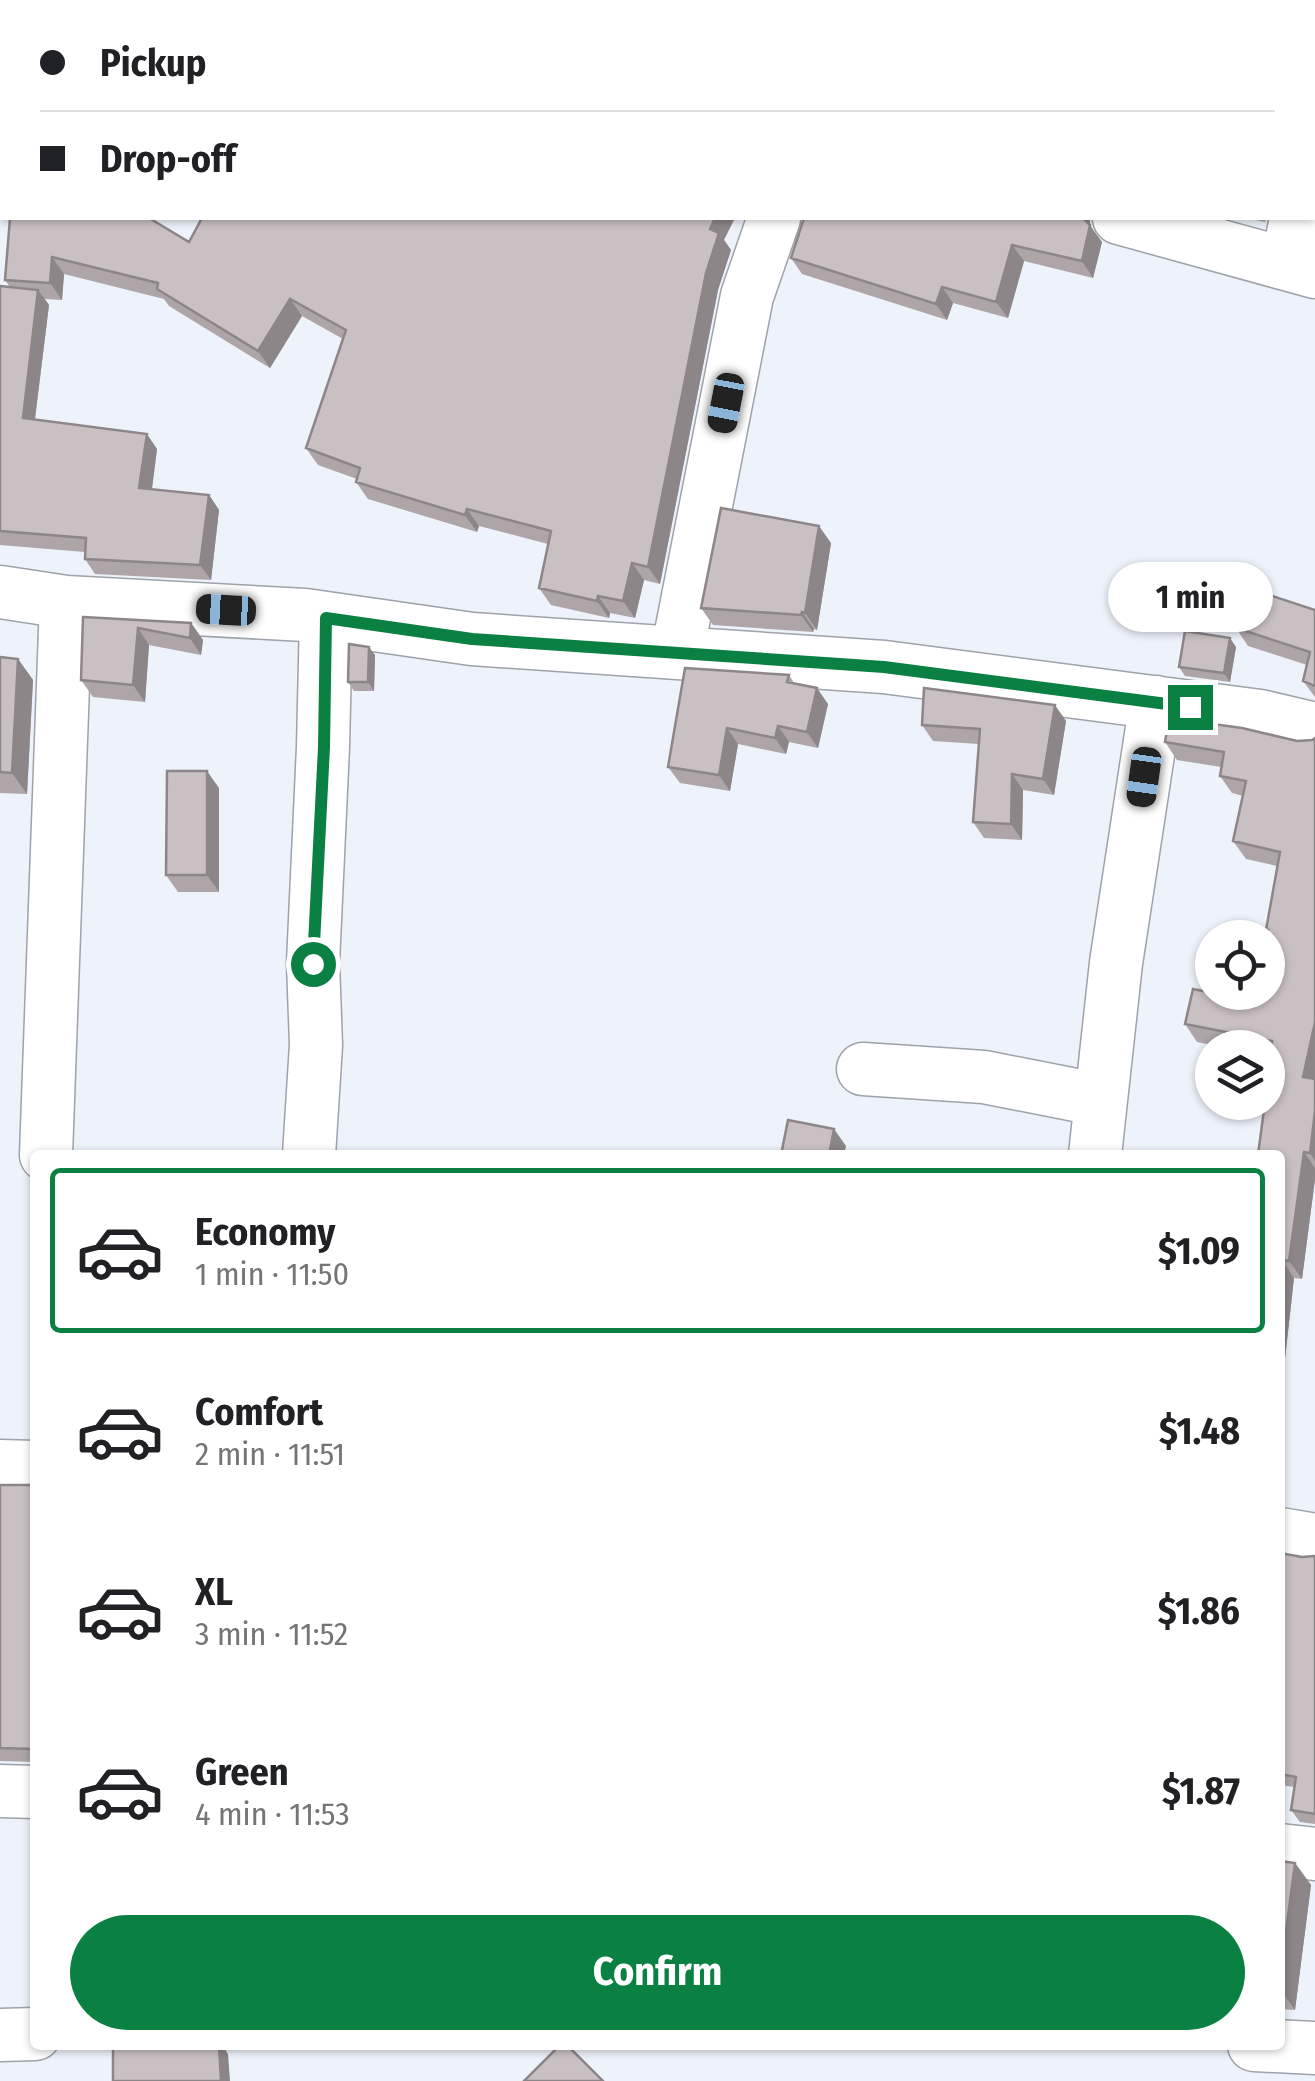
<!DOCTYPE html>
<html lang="en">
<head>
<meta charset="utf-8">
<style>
  body { margin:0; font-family:"Fira Sans Condensed",sans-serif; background:#f6f6f6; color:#202124; height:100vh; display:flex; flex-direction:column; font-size:38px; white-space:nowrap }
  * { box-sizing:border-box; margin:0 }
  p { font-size:32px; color:#757577 }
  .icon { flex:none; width:55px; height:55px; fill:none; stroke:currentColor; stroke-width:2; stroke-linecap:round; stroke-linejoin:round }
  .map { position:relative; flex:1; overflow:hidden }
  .panel { position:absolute; left:30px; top:1150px; width:1255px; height:900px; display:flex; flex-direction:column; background:#fff; border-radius:10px; box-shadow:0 2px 8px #0004 }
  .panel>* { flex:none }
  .banner { position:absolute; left:0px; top:0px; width:1315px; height:220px; box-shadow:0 2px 8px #0004; display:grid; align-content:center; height:220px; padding:0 40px; background:#fff }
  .buttons { position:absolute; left:1195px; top:920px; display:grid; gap:20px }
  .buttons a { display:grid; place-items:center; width:90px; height:90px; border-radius:50%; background:#fff; box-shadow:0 2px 8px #0004; font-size:50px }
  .end { position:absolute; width:45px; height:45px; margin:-22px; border:12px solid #0b8043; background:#fff; box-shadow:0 0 0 5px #fff }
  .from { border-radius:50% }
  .bubble { position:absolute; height:70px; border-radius:35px; background:#fff; box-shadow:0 2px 8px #0004; font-size:32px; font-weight:700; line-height:70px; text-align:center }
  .car { position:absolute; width:30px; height:60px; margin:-30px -15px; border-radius:12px; box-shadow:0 0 8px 2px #0007; background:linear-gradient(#222 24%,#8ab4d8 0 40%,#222 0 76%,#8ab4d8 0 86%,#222 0) }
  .banner b { display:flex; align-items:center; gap:35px; height:95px; font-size:38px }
  .banner b+b { border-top:2px solid #e0e0e0 }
  .banner i { width:25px; height:25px; background:#202124 }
  ul { padding:18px 0 0; list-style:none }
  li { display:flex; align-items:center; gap:30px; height:165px; margin:0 20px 15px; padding:0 20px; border:5px solid transparent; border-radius:10px }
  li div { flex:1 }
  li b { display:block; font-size:38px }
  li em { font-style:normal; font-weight:700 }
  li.on { border-color:#0b8043 }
  li>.icon { width:90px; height:90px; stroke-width:1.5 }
  .primary-button { display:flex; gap:20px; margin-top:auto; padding:20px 40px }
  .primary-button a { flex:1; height:115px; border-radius:60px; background:#0b8043; color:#fff; font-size:40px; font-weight:700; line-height:115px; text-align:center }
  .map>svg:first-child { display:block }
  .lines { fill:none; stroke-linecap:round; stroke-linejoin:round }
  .street-casing { stroke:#9ea2a9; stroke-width:55 }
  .street { stroke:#fff; stroke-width:52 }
  .wall { fill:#ada5a8 }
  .shaded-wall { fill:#8d8688 }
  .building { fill:#c9c0c3; stroke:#8d8688; stroke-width:2.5 }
  .route { stroke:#0b8043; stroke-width:12 }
</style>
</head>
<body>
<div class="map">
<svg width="1315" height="2081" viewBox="0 0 1315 2081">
  <rect width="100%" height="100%" fill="#eef2fa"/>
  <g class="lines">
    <g class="street-casing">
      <path id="street" d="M585 0 591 2
        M841 2 842 0
        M1120 2 1121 0
        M1312 140 1315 128
        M1119 218 1315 272
        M1287 264 1296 218
        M0 592 66 602 305 615 472 639 884 667 1260 716 1315 729
        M677 653 747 296 774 218
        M863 1069 984 1077 1101 1100
        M46 1155 66 602
        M309 1155 316 1045 313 963 323 747 326 618
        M1095 1155 1116 963 1156 702
        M0 1466 35 1467
        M1280 1534 1315 1540
        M0 1791 35 1792
        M1280 1850 1315 1854
        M0 2035 35 2034
        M1254 2045 1315 2048"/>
    </g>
    <use href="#street" class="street"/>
  </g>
  <path class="wall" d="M69 0H202L200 2H71Z
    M10 218 189 242 724 240 731 250 718 290 660 584 644 580 635 618 610 613 609 618 551 605 539 588 548 544 479 526 477 532 368 499 356 482 357 479 318 465 306 448 343 339 302 316 270 368 169 306 164 299 64 274 62 300 45 299 49 305 35 420 157 449 152 489 209 495 219 510 211 580 95 574 85 559V552L0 545V286L10 287 5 280Z
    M1090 218V225L1102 242 1093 278 1024 261 1008 318 953 303 947 320 802 274 791 258Z
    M1247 218H1266L1265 222Z
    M831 543 817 630 814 629 813 632 713 625 701 608Z
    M1315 610V697L1303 681 1307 665 1248 646 1236 628Z
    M83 617 191 623 203 640 201 655 149 645 145 702 93 697 81 680Z
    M1236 647 1230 682 1185 676 1179 667Z
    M375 655 374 691H354L348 682Z
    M0 657 18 659 33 680 27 794 0 793Z
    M789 675 794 683 828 704 818 748 789 742 786 754 738 744 730 791 680 783 668 767Z
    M1066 721 1054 795 1023 790 1022 840 984 838 973 822 979 744 933 741 922 725Z
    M1315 738V1179L1302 1279 1294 1278 1280 1403 1271 1056H1268V1048H1227L1197 1042 1185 1024 1254 1001 1268 932 1266 930 1277 866 1246 859 1233 841 1243 796 1232 793 1220 776 1221 767 1177 760 1165 742 1297 741 1312 740Z
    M219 788V892H178L166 875Z
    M0 1485H35V1762L0 1761Z
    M1280 1553 1302 1557 1315 1556V1824L1300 1822 1291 1810 1295 1787 1280 1785Z
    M1280 1861 1295 1863 1311 1885 1295 2010 1280 2009Z"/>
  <path class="shaded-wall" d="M4 0H24V2H4Z
    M180 0H202L200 2H179Z
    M770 0H789L788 2H769Z
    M1302 0H1315L1312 20V2H1301Z
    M2 8V52L0 49V20Z
    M715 218H735L724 240 731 250 718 290 660 584 648 567 710 229Z
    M1083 218H1090V226L1102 242 1093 278 1082 261Z
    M1012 245 1024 261 1008 318 996 302Z
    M52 257 64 274 62 300 50 283Z
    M942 287 953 303 947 320 936 304Z
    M38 290 49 305 33 433 23 418Z
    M290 299 302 316 270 368 258 351Z
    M147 434 157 449 150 503 139 488Z
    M209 495 219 510 211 580 200 565Z
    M467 509 479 526 477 532 465 515Z
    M819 526 831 543 817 630 805 613Z
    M632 563 644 580 635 618 623 601Z
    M598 596 610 613 609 618 597 601Z
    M802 612 814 629 813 632 801 615Z
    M191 623 203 640 201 655 190 638Z
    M138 628 149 645 145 702 133 685Z
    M1230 638 1236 647 1230 682 1224 673Z
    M369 647 375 655 374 691 368 682Z
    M18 659 33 680 27 794 12 773Z
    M817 688 828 704 818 748 807 732Z
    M1055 705 1066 721 1054 795 1043 779Z
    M778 726 789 742 786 754 775 738Z
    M727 728 738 744 730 791 719 775Z
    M207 771 219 788V892L207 875Z
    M1012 774 1023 790 1022 840 1011 824Z
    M1315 1022V1094L1303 1077Z
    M1315 1111V1161L1310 1153Z
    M834 1129 846 1146 844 1155H829Z
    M1304 1152 1315 1168V1179L1302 1279 1289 1261Z
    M1282 1260 1294 1278 1280 1403V1275Z
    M1280 1434 1284 1439 1280 1475Z
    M33 1672 35 1675V1751L34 1749Z
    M1295 1863 1311 1885 1295 2010 1280 1989V1977Z
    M219 2045H222L228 2054 230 2081H221Z"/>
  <path class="building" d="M0 0H4L0 20Z
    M87 0H180L179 2H93Z
    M246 0H521L526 2H245Z
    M604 0H770L769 2H602Z
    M944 0H1083L1084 2H943Z
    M1135 0H1302L1301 2H1132Z
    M10 218H149L189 242 202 218H715L710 229 719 233 706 273 648 567 632 563 623 601 598 596 597 601 539 588 551 531 467 509 465 515 356 482 360 468 306 448 346 330 290 299 258 351 157 289 158 283 52 257 50 283 5 280Z
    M804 218H1083L1090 225 1082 261 1012 245 996 302 942 287 936 304 791 258Z
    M0 286 38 290 23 418 147 434 139 488 209 495 200 565 85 559 86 538 0 531Z
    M721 508 819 526 805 613 802 612 801 615 701 608Z
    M1248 588 1315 610V686L1303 681 1310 652 1236 628Z
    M83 617 191 623 190 638 138 628 133 685 81 680Z
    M1185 631 1230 638 1224 673 1179 667Z
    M349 644 369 647 368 682H348Z
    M0 657 18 659 12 773 0 772Z
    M685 668 789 675 787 682 817 688 807 732 778 726 775 738 727 728 719 775 668 767Z
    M924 688 1055 705 1043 779 1012 774 1011 824 973 822 980 729 922 725Z
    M1169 718 1242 728 1297 741 1312 740 1315 738V1022L1303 1077 1315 1079V1111L1310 1153 1304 1152 1289 1261 1282 1260 1280 1275V1155H1258L1265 1102H1268V1080L1272 1041 1185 1024 1193 989 1254 1001 1256 992H1268L1266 938 1268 930H1266L1280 852 1233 841 1246 781 1220 776 1224 752 1165 742Z
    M167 771H207V875H166Z
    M788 1120 834 1129 829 1155H781Z
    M0 1485H35L34 1749 0 1748Z
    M1280 1553 1302 1557 1315 1556V1814L1291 1810 1296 1777 1280 1774Z
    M1280 1861 1295 1863 1280 1977Z
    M113 2045H219L221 2081H113Z
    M560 2045H567L603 2081H524Z"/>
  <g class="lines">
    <path class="route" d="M313 964 324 747 326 618 472 639 884 667 1190 707"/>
  </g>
</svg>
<div class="buttons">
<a><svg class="icon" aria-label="locate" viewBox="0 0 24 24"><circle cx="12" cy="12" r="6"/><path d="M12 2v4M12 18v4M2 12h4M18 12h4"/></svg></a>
<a><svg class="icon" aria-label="layers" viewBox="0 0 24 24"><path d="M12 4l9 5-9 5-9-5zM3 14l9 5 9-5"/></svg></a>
</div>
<i class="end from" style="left:313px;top:964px"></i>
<i class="end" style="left:1190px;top:707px"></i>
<div class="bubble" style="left:1108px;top:562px;width:165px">1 min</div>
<i class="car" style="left:726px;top:403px;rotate:191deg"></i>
<i class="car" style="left:226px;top:610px;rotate:273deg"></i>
<i class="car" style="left:1144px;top:777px;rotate:188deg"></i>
<div class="banner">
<b><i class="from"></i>Pickup</b>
<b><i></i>Drop-off</b>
</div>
<section class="panel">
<ul>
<li class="on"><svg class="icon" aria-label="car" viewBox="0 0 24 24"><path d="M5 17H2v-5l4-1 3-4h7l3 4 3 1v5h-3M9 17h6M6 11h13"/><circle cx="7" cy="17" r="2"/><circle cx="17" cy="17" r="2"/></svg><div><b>Economy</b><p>1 min · 11:50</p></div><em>$1.09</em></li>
<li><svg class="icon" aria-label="car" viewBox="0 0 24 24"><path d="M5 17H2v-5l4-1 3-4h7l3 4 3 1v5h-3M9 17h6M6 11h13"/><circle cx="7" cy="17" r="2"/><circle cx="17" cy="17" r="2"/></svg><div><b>Comfort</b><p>2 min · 11:51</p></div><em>$1.48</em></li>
<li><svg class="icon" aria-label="car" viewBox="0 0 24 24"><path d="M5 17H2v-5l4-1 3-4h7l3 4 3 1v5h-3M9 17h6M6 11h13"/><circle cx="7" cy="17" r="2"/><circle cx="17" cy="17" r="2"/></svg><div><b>XL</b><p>3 min · 11:52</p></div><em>$1.86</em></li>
<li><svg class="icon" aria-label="car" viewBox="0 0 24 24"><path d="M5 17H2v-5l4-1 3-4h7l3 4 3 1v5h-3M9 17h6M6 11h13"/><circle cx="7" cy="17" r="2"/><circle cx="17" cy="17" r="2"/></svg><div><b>Green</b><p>4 min · 11:53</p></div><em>$1.87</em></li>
</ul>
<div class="primary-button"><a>Confirm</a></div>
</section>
</div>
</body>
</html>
